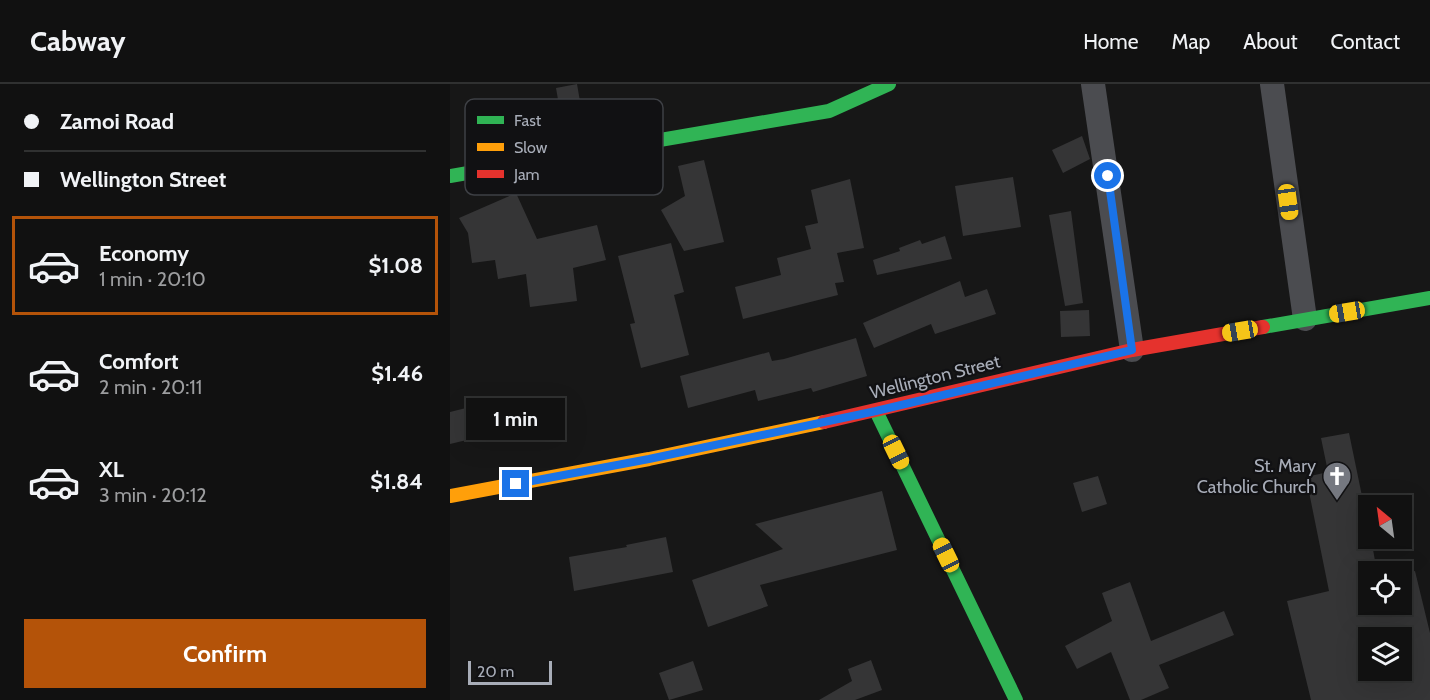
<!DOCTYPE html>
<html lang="en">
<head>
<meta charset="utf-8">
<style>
  body { margin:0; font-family:Cabin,sans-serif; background:#1e1f1f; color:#f1f3f6; height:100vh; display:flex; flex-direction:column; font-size:22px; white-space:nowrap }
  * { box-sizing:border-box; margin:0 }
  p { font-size:20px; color:#9c9d9f }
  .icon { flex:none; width:33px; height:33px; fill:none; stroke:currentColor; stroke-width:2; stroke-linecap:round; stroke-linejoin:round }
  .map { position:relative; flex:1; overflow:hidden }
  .drawer { display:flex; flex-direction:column; background:#111; width:450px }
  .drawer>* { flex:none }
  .hud { display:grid; align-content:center; height:132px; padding:0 24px; background:#111 }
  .needle { width:39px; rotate:331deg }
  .controls { position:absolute; left:908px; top:411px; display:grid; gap:12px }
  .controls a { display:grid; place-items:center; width:54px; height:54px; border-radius:0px; background:#111; box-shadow:0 6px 24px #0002,0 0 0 2px #303131; font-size:30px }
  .scale { position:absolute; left:18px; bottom:15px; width:84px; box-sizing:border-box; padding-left:6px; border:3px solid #a8adb8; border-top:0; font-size:16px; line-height:21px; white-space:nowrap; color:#a8adb8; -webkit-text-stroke:4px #111113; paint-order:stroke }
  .end { position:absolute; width:27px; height:27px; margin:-14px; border:8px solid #1a73e8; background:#fff; box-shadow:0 0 0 3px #fff }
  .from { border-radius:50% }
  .bubble { position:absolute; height:42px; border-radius:0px; background:#111; box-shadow:0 6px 24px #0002,0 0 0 2px #303131; font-size:20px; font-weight:800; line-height:42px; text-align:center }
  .car { position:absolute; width:18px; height:36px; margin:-18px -9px; border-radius:8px; box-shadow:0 0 4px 2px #0007; background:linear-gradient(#f5c518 24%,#345 0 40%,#f5c518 0 76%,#345 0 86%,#f5c518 0) }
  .hud b { display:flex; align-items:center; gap:21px; height:57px; font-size:22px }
  .hud b+b { border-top:2px solid #303131 }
  .hud i { width:15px; height:15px; background:#f1f3f6 }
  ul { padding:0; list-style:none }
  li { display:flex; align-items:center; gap:18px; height:99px; margin:0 12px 9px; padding:0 12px; border:3px solid transparent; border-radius:0px }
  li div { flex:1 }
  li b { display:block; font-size:22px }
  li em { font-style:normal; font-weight:800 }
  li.on { border-color:#b45309 }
  li>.icon { width:54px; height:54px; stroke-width:1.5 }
  .cta { display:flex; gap:12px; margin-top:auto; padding:12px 24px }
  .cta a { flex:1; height:69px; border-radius:0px; background:#b45309; color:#fff; font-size:24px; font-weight:800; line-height:69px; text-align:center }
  header { display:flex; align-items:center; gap:36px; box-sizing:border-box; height:84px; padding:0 30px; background:#111; border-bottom:2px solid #303131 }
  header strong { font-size:28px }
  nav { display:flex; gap:33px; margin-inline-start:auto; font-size:21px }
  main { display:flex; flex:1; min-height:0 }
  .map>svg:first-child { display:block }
  .building { fill:#353536; fill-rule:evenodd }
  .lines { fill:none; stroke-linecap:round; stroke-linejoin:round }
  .street { stroke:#4b4c50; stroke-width:24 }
  .fast { stroke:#30b455; stroke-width:14 }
  .slow { stroke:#ff9f0a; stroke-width:14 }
  .jam { stroke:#e5322d; stroke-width:14 }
  .route { stroke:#1a73e8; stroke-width:8 }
  .labels { text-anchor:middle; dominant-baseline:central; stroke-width:4.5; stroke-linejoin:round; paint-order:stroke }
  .street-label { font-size:18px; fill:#a8adb8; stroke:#111113 }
  .poi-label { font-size:18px; fill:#a8adb8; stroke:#111113; text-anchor:end }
  .key { fill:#111113; stroke:#3e4045; stroke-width:1.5 }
  .key-label { font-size:16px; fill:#a8adb8 }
</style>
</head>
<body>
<header>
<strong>Cabway</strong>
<nav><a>Home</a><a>Map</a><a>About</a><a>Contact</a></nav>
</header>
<main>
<section class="drawer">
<div class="hud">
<b><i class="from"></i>Zamoi Road</b>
<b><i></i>Wellington Street</b>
</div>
<ul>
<li class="on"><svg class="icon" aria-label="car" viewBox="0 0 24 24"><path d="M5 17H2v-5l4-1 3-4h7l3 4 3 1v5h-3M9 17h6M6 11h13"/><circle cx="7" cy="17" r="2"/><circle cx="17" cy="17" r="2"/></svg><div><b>Economy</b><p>1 min · 20:10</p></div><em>$1.08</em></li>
<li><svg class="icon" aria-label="car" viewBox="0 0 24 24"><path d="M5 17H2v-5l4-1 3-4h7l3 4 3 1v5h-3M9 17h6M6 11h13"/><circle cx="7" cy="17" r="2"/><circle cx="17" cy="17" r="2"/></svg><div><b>Comfort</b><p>2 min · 20:11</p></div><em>$1.46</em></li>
<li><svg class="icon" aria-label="car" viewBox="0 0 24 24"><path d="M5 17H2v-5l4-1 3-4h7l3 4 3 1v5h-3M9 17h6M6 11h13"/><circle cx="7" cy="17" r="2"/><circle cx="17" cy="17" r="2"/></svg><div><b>XL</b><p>3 min · 20:12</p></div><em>$1.84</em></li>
</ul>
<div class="cta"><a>Confirm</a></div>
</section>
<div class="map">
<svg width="980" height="616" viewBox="0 0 980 616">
  <rect width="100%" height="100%" fill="#171717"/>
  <path class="building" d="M127 0 132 29 111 33 106 4Z
    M632 52 640 75 613 89 602 66Z
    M254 76 274 158 234 167 211 126 235 112 228 82Z
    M563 93 571 143 513 152 505 102Z
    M400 95 414 164 387 169 394 198 385 199 388 211 293 235 285 203 331 191 327 174 361 165 355 142 368 139 361 106Z
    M66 109 87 155 147 141 156 176 123 184 127 217 80 223 76 190 48 195 45 176 22 179 18 149 9 134Z
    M621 127 633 219 615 222 599 131Z
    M495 152 502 175 427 191 423 176 450 167 449 164 470 156 472 160Z
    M221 159 234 208 224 211 239 271 191 284 180 240 185 239 168 172Z
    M510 197 515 213 537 205 546 230 485 250 481 240 424 264 413 239Z
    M639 226 640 252 611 253 610 227Z
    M406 254 417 292 363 308 361 304 308 317 305 306 238 324 230 292 319 268 322 277 334 275Z
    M60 313 67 344 0 360V328Z
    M899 349 918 441V454H921L925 477 928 476 931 488H918V520H951V490L965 487 980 549V616H861L837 517 879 507 856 393 878 388 871 354ZM918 554H951V586H918Z
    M648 392 657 420 632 428 623 399Z
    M432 407 447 466 310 501 318 522 258 543 242 496 333 465 305 440Z
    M216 453 223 488 124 507 119 473 177 463 176 461Z
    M680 498 701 557 774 527 784 551 709 581 719 604 691 616H680L661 568 627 585 615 562 662 537 652 509Z
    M421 576 432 606 405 616H369L402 597 398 585Z
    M243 577 253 606 219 616 209 589Z"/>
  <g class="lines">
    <path class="street" d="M643 0 682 266
      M822 0 855 235"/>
    <path class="fast" d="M0 92 379 27 439 0
      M813 243 980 214
      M426 327 566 616"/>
    <path class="slow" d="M0 412 199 375 374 338"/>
    <path class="jam" d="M374 338 682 266 813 243"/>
  </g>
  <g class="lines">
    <path class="route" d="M66 400 199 375 426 327 682 266 658 92"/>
  </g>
  <defs>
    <g id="church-pin" transform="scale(1.5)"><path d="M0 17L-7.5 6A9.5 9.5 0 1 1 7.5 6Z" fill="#757880" stroke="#111113"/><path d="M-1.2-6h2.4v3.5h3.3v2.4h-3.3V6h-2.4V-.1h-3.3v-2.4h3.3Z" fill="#fff"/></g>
  </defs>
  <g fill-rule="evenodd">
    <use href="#church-pin" x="887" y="392"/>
  </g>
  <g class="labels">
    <g class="street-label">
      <text transform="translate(485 293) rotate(-14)">Wellington Street</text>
    </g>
    <g class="poi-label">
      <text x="866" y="382">St. Mary<tspan x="866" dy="21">Catholic Church</tspan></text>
    </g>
  </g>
  <rect x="15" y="15" width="198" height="96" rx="9" class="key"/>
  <rect x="27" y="32" width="27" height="8" fill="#30b455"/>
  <rect x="27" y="59" width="27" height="8" fill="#ff9f0a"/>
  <rect x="27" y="86" width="27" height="8" fill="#e5322d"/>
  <g class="key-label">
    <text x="64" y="42">Fast</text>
    <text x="64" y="69">Slow</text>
    <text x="64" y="96">Jam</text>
  </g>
</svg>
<div class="controls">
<a><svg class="needle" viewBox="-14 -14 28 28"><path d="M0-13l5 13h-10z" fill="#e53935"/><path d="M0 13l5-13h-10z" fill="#9c9d9f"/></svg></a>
<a><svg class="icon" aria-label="locate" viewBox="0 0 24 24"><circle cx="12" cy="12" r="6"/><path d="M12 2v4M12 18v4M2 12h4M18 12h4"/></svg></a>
<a><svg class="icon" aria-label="layers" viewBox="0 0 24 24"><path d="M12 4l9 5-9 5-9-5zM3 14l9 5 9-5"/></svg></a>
</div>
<div class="scale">20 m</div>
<i class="end from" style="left:658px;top:92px"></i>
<i class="end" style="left:66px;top:400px"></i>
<div class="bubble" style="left:16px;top:314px;width:99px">1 min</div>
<i class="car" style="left:838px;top:118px;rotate:172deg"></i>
<i class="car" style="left:897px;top:228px;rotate:260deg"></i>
<i class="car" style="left:790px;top:247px;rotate:260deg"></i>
<i class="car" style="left:446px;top:368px;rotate:154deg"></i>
<i class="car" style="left:496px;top:471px;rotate:334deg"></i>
</div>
</main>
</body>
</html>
